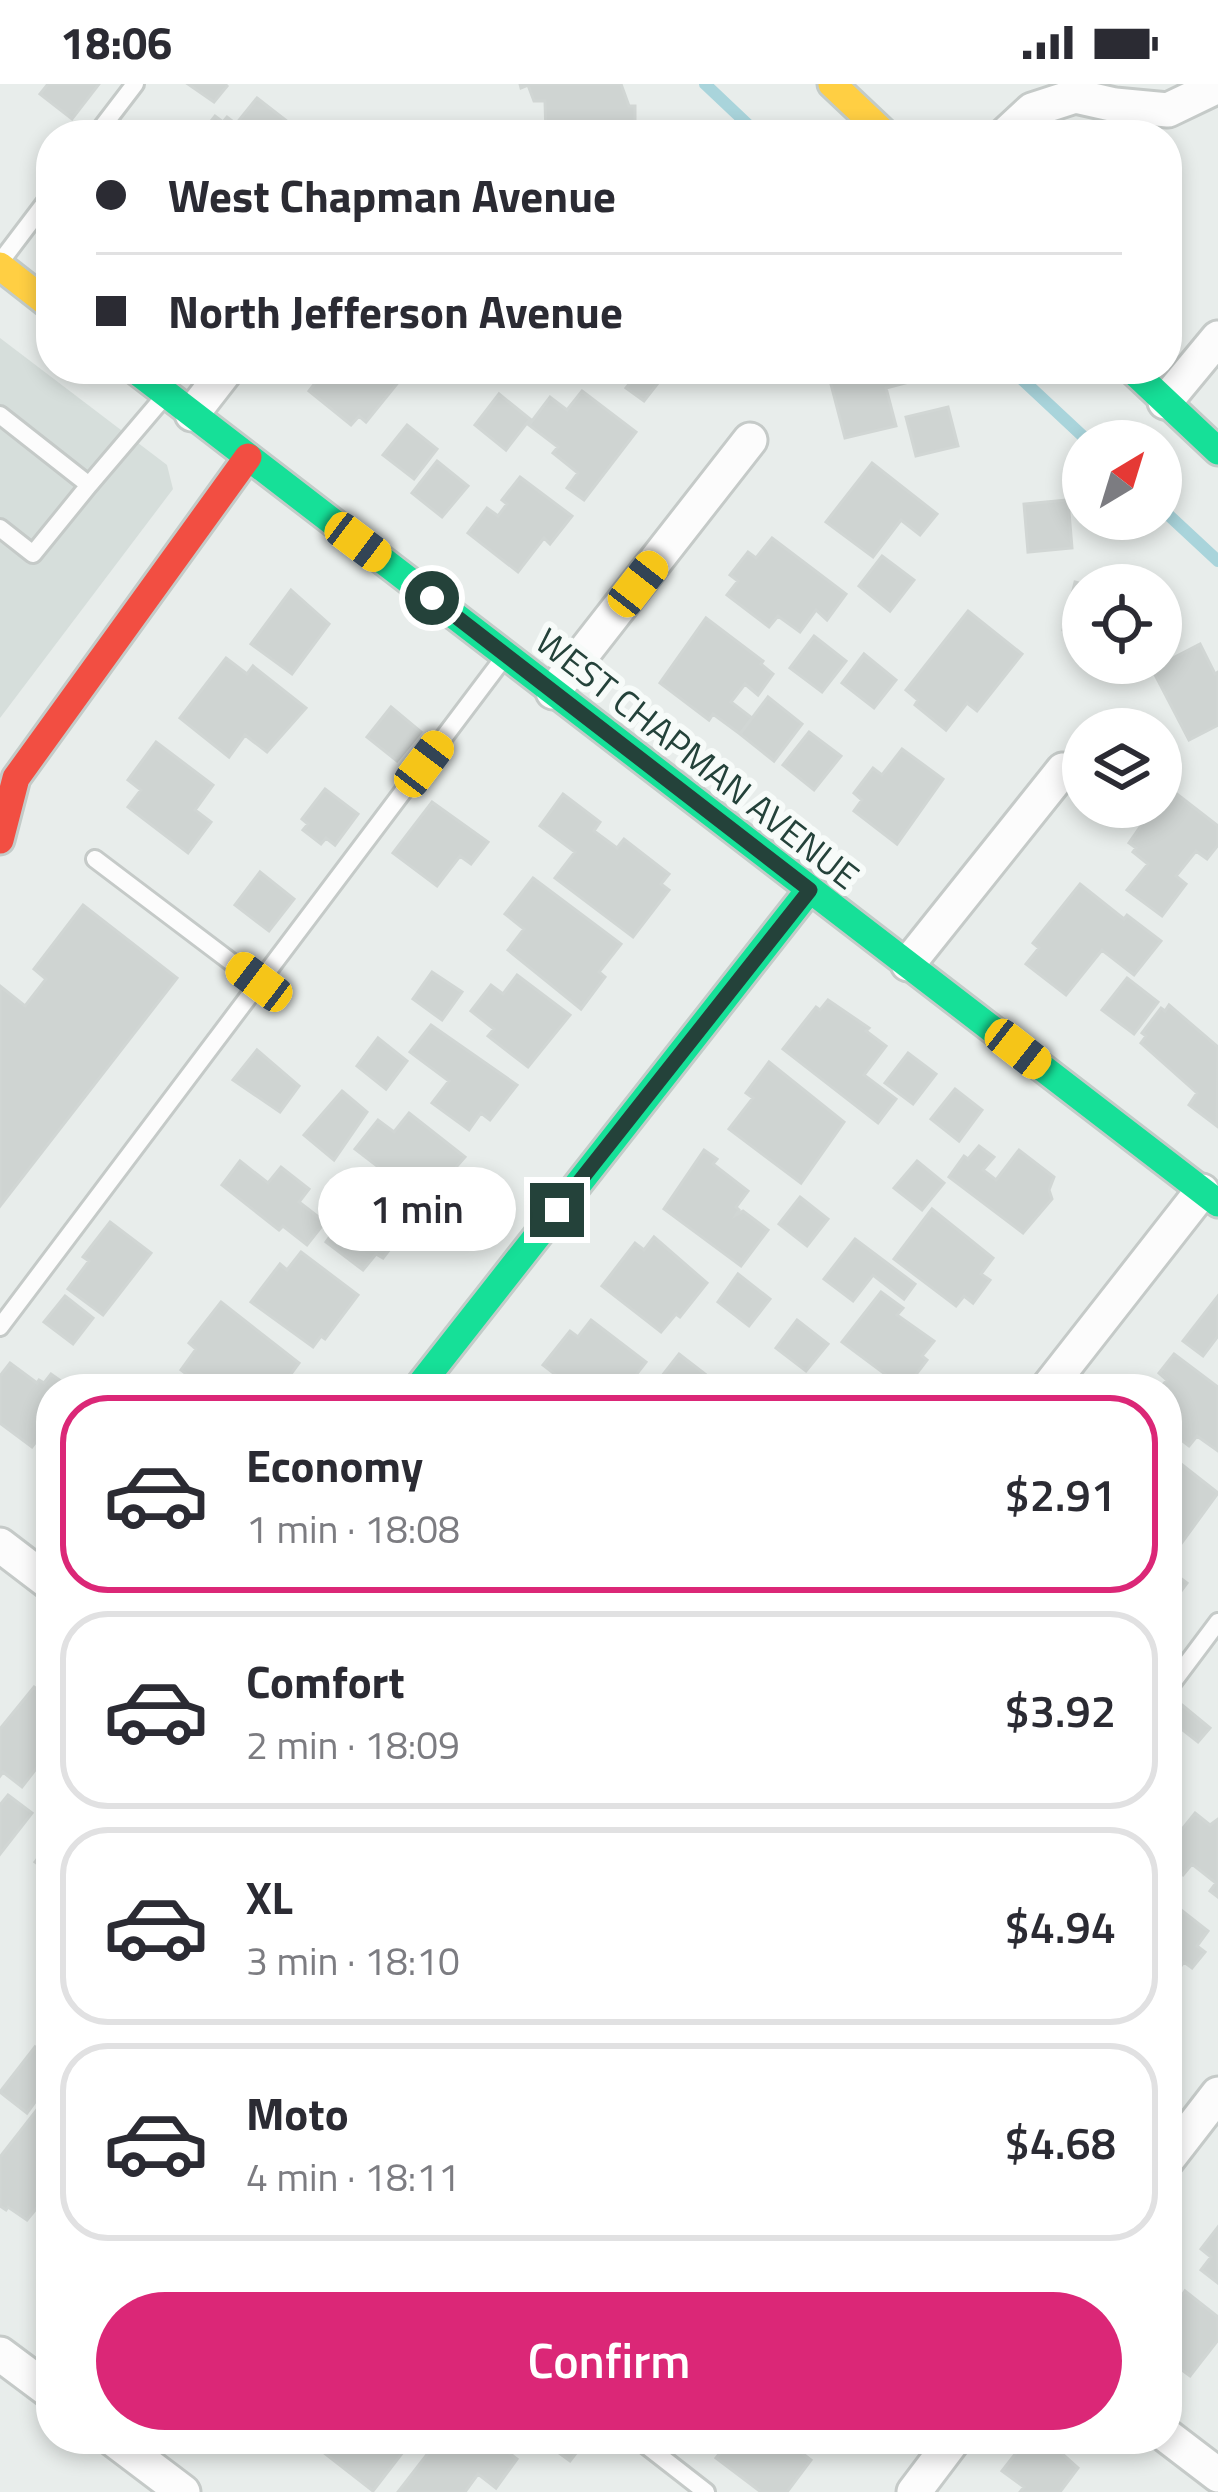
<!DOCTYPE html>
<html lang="en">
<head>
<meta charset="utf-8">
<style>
  body { margin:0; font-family:"Titillium Web",sans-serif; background:#f7f7f7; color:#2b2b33; height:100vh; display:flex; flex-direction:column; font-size:45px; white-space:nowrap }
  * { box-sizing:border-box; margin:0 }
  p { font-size:39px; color:#7c7c81 }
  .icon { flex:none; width:66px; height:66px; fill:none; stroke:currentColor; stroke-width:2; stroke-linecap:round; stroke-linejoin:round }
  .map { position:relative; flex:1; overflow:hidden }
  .drawer { position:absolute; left:36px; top:1290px; width:1146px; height:1080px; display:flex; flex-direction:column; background:#fff; border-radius:48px; box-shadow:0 6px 18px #0003 }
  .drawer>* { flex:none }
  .top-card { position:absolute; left:36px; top:36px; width:1146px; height:264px; border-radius:48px; box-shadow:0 6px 18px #0003; display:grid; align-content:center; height:264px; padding:0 60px; background:#fff }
  .needle { width:78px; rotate:38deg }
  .buttons { position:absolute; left:1062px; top:336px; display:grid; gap:24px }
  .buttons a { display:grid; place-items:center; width:120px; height:120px; border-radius:50%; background:#fff; box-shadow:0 6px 18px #0003; font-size:60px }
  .end { position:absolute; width:54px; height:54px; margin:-27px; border:15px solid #24423a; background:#fff; box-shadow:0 0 0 6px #fff }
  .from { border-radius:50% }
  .bubble { position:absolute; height:84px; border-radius:42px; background:#fff; box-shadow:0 6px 18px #0003; font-size:39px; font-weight:600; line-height:84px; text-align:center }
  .car { position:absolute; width:36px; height:72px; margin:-36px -18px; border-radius:15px; box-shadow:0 0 9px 3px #0007; background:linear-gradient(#f5c518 24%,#345 0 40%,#f5c518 0 76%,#345 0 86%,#f5c518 0) }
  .top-card b { display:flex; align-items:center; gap:42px; height:114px; font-size:45px }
  .top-card b+b { border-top:3px solid #e1e1e2 }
  .top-card i { width:30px; height:30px; background:#2b2b33 }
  ul { padding:21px 0 0; list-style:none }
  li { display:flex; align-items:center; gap:36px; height:198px; margin:0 24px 18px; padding:0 36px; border:6px solid #e1e1e2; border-radius:48px }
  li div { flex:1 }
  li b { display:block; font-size:45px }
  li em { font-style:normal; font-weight:600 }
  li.current { border-color:#db2777 }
  li>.icon { width:108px; height:108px; stroke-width:1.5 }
  .action { display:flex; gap:24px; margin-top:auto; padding:24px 60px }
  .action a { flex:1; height:138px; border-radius:72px; background:#db2777; color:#fff; font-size:48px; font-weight:600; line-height:138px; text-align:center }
  .status { display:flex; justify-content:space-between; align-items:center; height:84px; padding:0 60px; background:#fff; direction:ltr }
  .status svg { height:33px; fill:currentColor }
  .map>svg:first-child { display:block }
  .built { fill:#d6dedb }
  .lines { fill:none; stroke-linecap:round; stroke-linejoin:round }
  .stream { stroke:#a9d4db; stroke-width:12 }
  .building { fill:#cfd4d2; stroke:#d1d6d4; stroke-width:3 }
  .lane-casing { stroke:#c5cac8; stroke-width:22 }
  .street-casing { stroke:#c5cac8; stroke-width:39 }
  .fast-casing { stroke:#c3cbc8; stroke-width:33 }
  .slow-casing { stroke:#c3cbc8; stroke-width:33 }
  .jam-casing { stroke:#c3cbc8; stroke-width:33 }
  .lane { stroke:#fcfcfc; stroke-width:16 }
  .street { stroke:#fcfcfc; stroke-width:33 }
  .fast { stroke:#16e098; stroke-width:27 }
  .slow { stroke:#ffcf43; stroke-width:27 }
  .jam { stroke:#f24e42; stroke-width:27 }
  .route { stroke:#24423a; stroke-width:15 }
  .labels { text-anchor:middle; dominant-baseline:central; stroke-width:12; stroke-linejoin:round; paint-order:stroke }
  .street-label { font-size:36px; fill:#24423a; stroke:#f7fbf9 }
</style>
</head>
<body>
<div class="status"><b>18:06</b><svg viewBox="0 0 49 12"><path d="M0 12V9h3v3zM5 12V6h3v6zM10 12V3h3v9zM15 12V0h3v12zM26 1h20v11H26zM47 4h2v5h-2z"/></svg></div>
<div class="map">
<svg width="1218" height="2408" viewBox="0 0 1218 2408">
  <rect width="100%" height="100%" fill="#e8edeb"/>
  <path class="built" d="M0 254 167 381 173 405 0 634Z"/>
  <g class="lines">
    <path class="stream" d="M705 0 759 51
      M1011 285 1088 357
      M1161 424 1218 477"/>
  </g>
  <path class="building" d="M48 0H99L72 35 40 10Z
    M188 0H225L227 2 214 18Z
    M520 0H621L629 22H635V51H546L545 17H534L528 1 521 4Z
    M257 14 297 45 292 51H200L215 32 223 38 227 33 236 40Z
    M326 285H407L408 286 366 338 359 332 351 341 309 307Z
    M633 285H669L644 317 626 304 638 289Z
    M827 285H914L917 296 886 304 896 342 845 354Z
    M582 307 636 348 584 416 567 404 578 389 553 369 558 363 529 341 550 313 567 326Z
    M499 310 530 335 506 366 475 341Z
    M948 323 958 362 916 372 906 333Z
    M407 341 437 365 414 395 383 371Z
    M437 377 468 402 442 433 412 409Z
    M872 379 937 430 920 451 901 436 873 473 826 438Z
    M520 393 572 432 550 460 544 454 518 488 468 449 487 424 498 432 507 420 502 416Z
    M1068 416 1072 464 1028 468 1024 420Z
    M772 454 846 510 827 536 816 526 800 548 778 532 769 543 727 511 738 497 730 491 748 468 756 474Z
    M882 472 914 496 890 527 859 502Z
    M1075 498 1086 501H1083V552L1063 546Z
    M291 506 329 540 292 590 251 560Z
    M968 527 1022 570 977 627 967 619 946 646 915 621 918 616 906 606Z
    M706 534 763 577 761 580 773 590 758 611 745 600 731 618 752 634 740 650 713 630 709 636 660 599Z
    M814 552 846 577 822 608 790 584Z
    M1200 560 1215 590 1218 588V641L1189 656 1152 585Z
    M864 570 896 596 874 624 842 599Z
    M226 574 247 590 253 582 306 624 267 668 245 651 229 673 180 634Z
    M768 613 802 640 774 677 740 650Z
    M391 623 421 648 397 677 367 653Z
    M809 648 841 672 814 706 783 681Z
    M156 658 213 701 195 726 211 738 188 769 128 723 141 706 128 696Z
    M902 665 943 695 897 760 854 727 862 716 854 709 873 684 882 691Z
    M1169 704 1218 742V761L1207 775 1196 767 1176 792 1186 800 1162 832 1127 806 1148 780 1133 768 1136 764 1129 759 1154 723H1161V713Z
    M325 705 358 730 335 761 326 754 321 760 303 746 308 740 302 735Z
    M563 710 600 738 594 747 617 764 624 755 669 790 661 800 669 806 633 853 555 794 575 768 540 742Z
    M432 718 488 758 471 780 460 772 437 802 393 769Z
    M260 788 294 815 269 847 235 821Z
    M533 794 621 860 599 888 605 893 581 925 508 866 524 845 505 830Z
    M1080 800 1124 835 1127 831 1161 857 1134 891 1102 866 1066 911 1026 880 1039 864 1033 859Z
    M83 821 177 894 0 1122V902L25 922 46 895 34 885Z
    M432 888 462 908 442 936 413 915Z
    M517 891 570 931 528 983 488 952 494 945 471 927 491 901 503 910Z
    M1127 894 1158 918 1134 950 1102 926Z
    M828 916 869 944 866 947 886 962 864 991 896 1015 878 1039 783 965 816 923 820 926Z
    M1169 921 1218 963 1217 1042 1189 1021 1197 1009 1141 959 1146 952 1142 949 1161 924 1165 927Z
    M431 941 517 1001 490 1036 481 1029 469 1046 432 1019 449 997 410 968Z
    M378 954 407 977 386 1005 357 982Z
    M257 966 299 1002 280 1028 233 996Z
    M908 969 936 990 913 1020 885 999Z
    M769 978 844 1038 801 1099 729 1045 753 1014 746 1009Z
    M955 1005 982 1026 959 1057 931 1035Z
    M342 1007 367 1028 334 1076 304 1051Z
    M409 1029 465 1073 421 1123 413 1116 411 1119 379 1094 385 1088 355 1065 378 1036 394 1048Z
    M979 1062 994 1073 983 1086 996 1096 1019 1066 1054 1093 1049 1106 1052 1115 1023 1149 949 1093 964 1072 968 1075Z
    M704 1066 717 1075 713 1080 748 1107 736 1123 739 1126 736 1131 743 1127 768 1146 741 1182 664 1125Z
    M240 1077 268 1099 281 1083 309 1105 299 1118 325 1138 307 1161 283 1142 279 1146 222 1101Z
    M917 1077 944 1099 922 1126 894 1104Z
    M357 1100 409 1140 383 1174 376 1170 363 1186 326 1158 337 1143 334 1140 338 1135 334 1131Z
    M800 1113 828 1135 807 1162 779 1140Z
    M932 1125 993 1174 981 1190 990 1196 973 1219 964 1212 956 1222 894 1175Z
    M110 1138 151 1169 103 1231 68 1205 89 1177 83 1173Z
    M654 1153 707 1199 680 1233 676 1230 661 1248 602 1202 635 1159 644 1166Z
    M855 1155 915 1200 904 1215 873 1191 853 1217 824 1195Z
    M301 1168 358 1211 325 1255 321 1252 313 1263 251 1218 280 1180 287 1186Z
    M738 1190 770 1215 749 1242 718 1218Z
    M881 1208 903 1224 897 1231 934 1257 922 1272 927 1276 905 1305 842 1258Z
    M65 1212 93 1234 73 1260 44 1238Z
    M1218 1212V1252L1203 1272 1183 1257Z
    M221 1218 299 1279 280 1305H206L181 1286 196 1265 189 1259Z
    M591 1236 646 1278 629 1300 619 1293 613 1302 617 1305H574L543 1281 570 1247 578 1253Z
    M797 1236 828 1260 806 1287 776 1264Z
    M679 1270 705 1290 694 1305H668L658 1297Z
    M1174 1270 1218 1303V1367L1197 1352 1189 1362 1167 1345V1305H1159L1167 1296 1159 1289Z
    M10 1279 37 1299 39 1296 44 1299 51 1290 72 1305H51V1338L32 1363 0 1339V1292Z
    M1167 1369 1218 1409 1175 1468 1167 1462Z
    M1167 1484 1187 1499 1167 1526Z
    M34 1603 51 1617V1685L42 1677 22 1703 3 1688 0 1692V1645Z
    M1182 1621 1210 1644 1198 1658 1170 1636Z
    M8 1711 32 1729 0 1770V1721Z
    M1195 1729 1210 1741 1218 1735V1813L1210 1807 1216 1799 1192 1780 1183 1791 1167 1779V1764Z
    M51 1757V1790L35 1778Z
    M1167 1815 1208 1847 1197 1862 1205 1868 1192 1884 1184 1878 1173 1892 1167 1888Z
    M35 1963 51 1976V1996L27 2029 0 2008Z
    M39 2023 51 2032V2054L41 2067 51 2075V2117L45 2124 40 2120 27 2136 8 2123 6 2126 0 2122V2073Z
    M1218 2143V2199L1201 2186 1211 2173 1201 2165Z
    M1185 2207 1218 2233V2256L1190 2292 1167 2275V2214L1175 2221Z
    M333 2355H413L373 2407 323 2368Z
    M439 2355H491L517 2375 496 2404 478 2390 465 2408H398Z
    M540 2355H587L570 2377Z
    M731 2355H784L811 2376 787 2408H761L716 2374Z
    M1027 2355H1040L1046 2360 1048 2357 1078 2384 1060 2408H1020L1024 2403 1002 2387Z"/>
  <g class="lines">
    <g class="lane-casing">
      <path id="lane" d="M96 51 135 0
        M1 177 51 111
        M0 331 89 401 163 314
        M0 444 33 470 89 401
        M95 775 259 899
        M0 1243 505 572
        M1167 1606 1218 1538
        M638 2355 706 2408"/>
    </g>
    <g class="street-casing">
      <path id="street" d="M1005 51 1032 26 1075 12 1115 21 1168 26 1218 2
        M1165 318 1218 254
        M192 330 227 285
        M553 608 750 356
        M908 880 1063 686
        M1047 1305 1202 1107
        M0 1461 51 1500
        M1167 2076 1218 2010
        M0 2270 51 2308
        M1167 2352 1218 2391
        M113 2355 183 2408
        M914 2408 954 2355"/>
    </g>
    <g class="fast-casing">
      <path id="fast" d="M134 285 1218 1119
        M1131 285 1218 367
        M417 1305 810 805"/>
    </g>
    <g class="slow-casing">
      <path id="slow" d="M832 0 886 51
        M0 182 51 222"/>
    </g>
    <g class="jam-casing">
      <path id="jam" d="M0 756 16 694 248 373"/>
    </g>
    <use href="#lane" class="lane"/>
    <use href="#street" class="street"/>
    <use href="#fast" class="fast"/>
    <use href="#slow" class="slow"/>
    <use href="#jam" class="jam"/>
  </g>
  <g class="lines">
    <path class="route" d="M432 514 810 806 557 1126"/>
  </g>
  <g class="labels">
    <g class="street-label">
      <text transform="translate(698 674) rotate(38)">WEST CHAPMAN AVENUE</text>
    </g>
  </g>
</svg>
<div class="buttons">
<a><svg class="needle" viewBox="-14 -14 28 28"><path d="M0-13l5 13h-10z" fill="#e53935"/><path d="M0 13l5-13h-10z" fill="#7c7c81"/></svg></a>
<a><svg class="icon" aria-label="locate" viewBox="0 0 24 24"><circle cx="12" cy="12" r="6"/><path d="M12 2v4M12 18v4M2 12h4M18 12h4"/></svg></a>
<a><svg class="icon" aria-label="layers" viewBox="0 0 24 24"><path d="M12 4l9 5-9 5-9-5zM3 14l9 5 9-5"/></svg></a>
</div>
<i class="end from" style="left:432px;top:514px"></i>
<i class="end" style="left:557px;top:1126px"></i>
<div class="bubble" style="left:318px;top:1083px;width:198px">1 min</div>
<i class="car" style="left:358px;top:458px;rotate:127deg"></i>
<i class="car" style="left:638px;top:500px;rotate:38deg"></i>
<i class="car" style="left:424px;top:680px;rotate:37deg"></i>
<i class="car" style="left:259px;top:898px;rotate:307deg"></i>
<i class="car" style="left:1018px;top:965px;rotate:128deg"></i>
<div class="top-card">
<b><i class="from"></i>West Chapman Avenue</b>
<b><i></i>North Jefferson Avenue</b>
</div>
<section class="drawer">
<ul>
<li class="current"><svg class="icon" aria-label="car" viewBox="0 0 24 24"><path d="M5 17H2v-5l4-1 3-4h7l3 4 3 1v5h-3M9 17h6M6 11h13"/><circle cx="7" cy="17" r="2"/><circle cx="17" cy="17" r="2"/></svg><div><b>Economy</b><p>1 min · 18:08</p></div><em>$2.91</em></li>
<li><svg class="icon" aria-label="car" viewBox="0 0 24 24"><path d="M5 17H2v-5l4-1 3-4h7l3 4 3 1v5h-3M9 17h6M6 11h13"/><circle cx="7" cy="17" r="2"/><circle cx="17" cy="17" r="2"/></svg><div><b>Comfort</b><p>2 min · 18:09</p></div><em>$3.92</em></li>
<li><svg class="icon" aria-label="car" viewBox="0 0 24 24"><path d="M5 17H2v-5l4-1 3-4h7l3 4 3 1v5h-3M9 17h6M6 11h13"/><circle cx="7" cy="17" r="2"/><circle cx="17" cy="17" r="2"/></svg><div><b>XL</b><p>3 min · 18:10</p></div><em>$4.94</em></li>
<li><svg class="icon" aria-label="car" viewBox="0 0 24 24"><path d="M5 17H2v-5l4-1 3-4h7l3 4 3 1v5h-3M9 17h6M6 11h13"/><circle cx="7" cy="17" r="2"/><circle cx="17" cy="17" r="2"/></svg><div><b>Moto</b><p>4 min · 18:11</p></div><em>$4.68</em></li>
</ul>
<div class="action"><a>Confirm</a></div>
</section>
</div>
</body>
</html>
